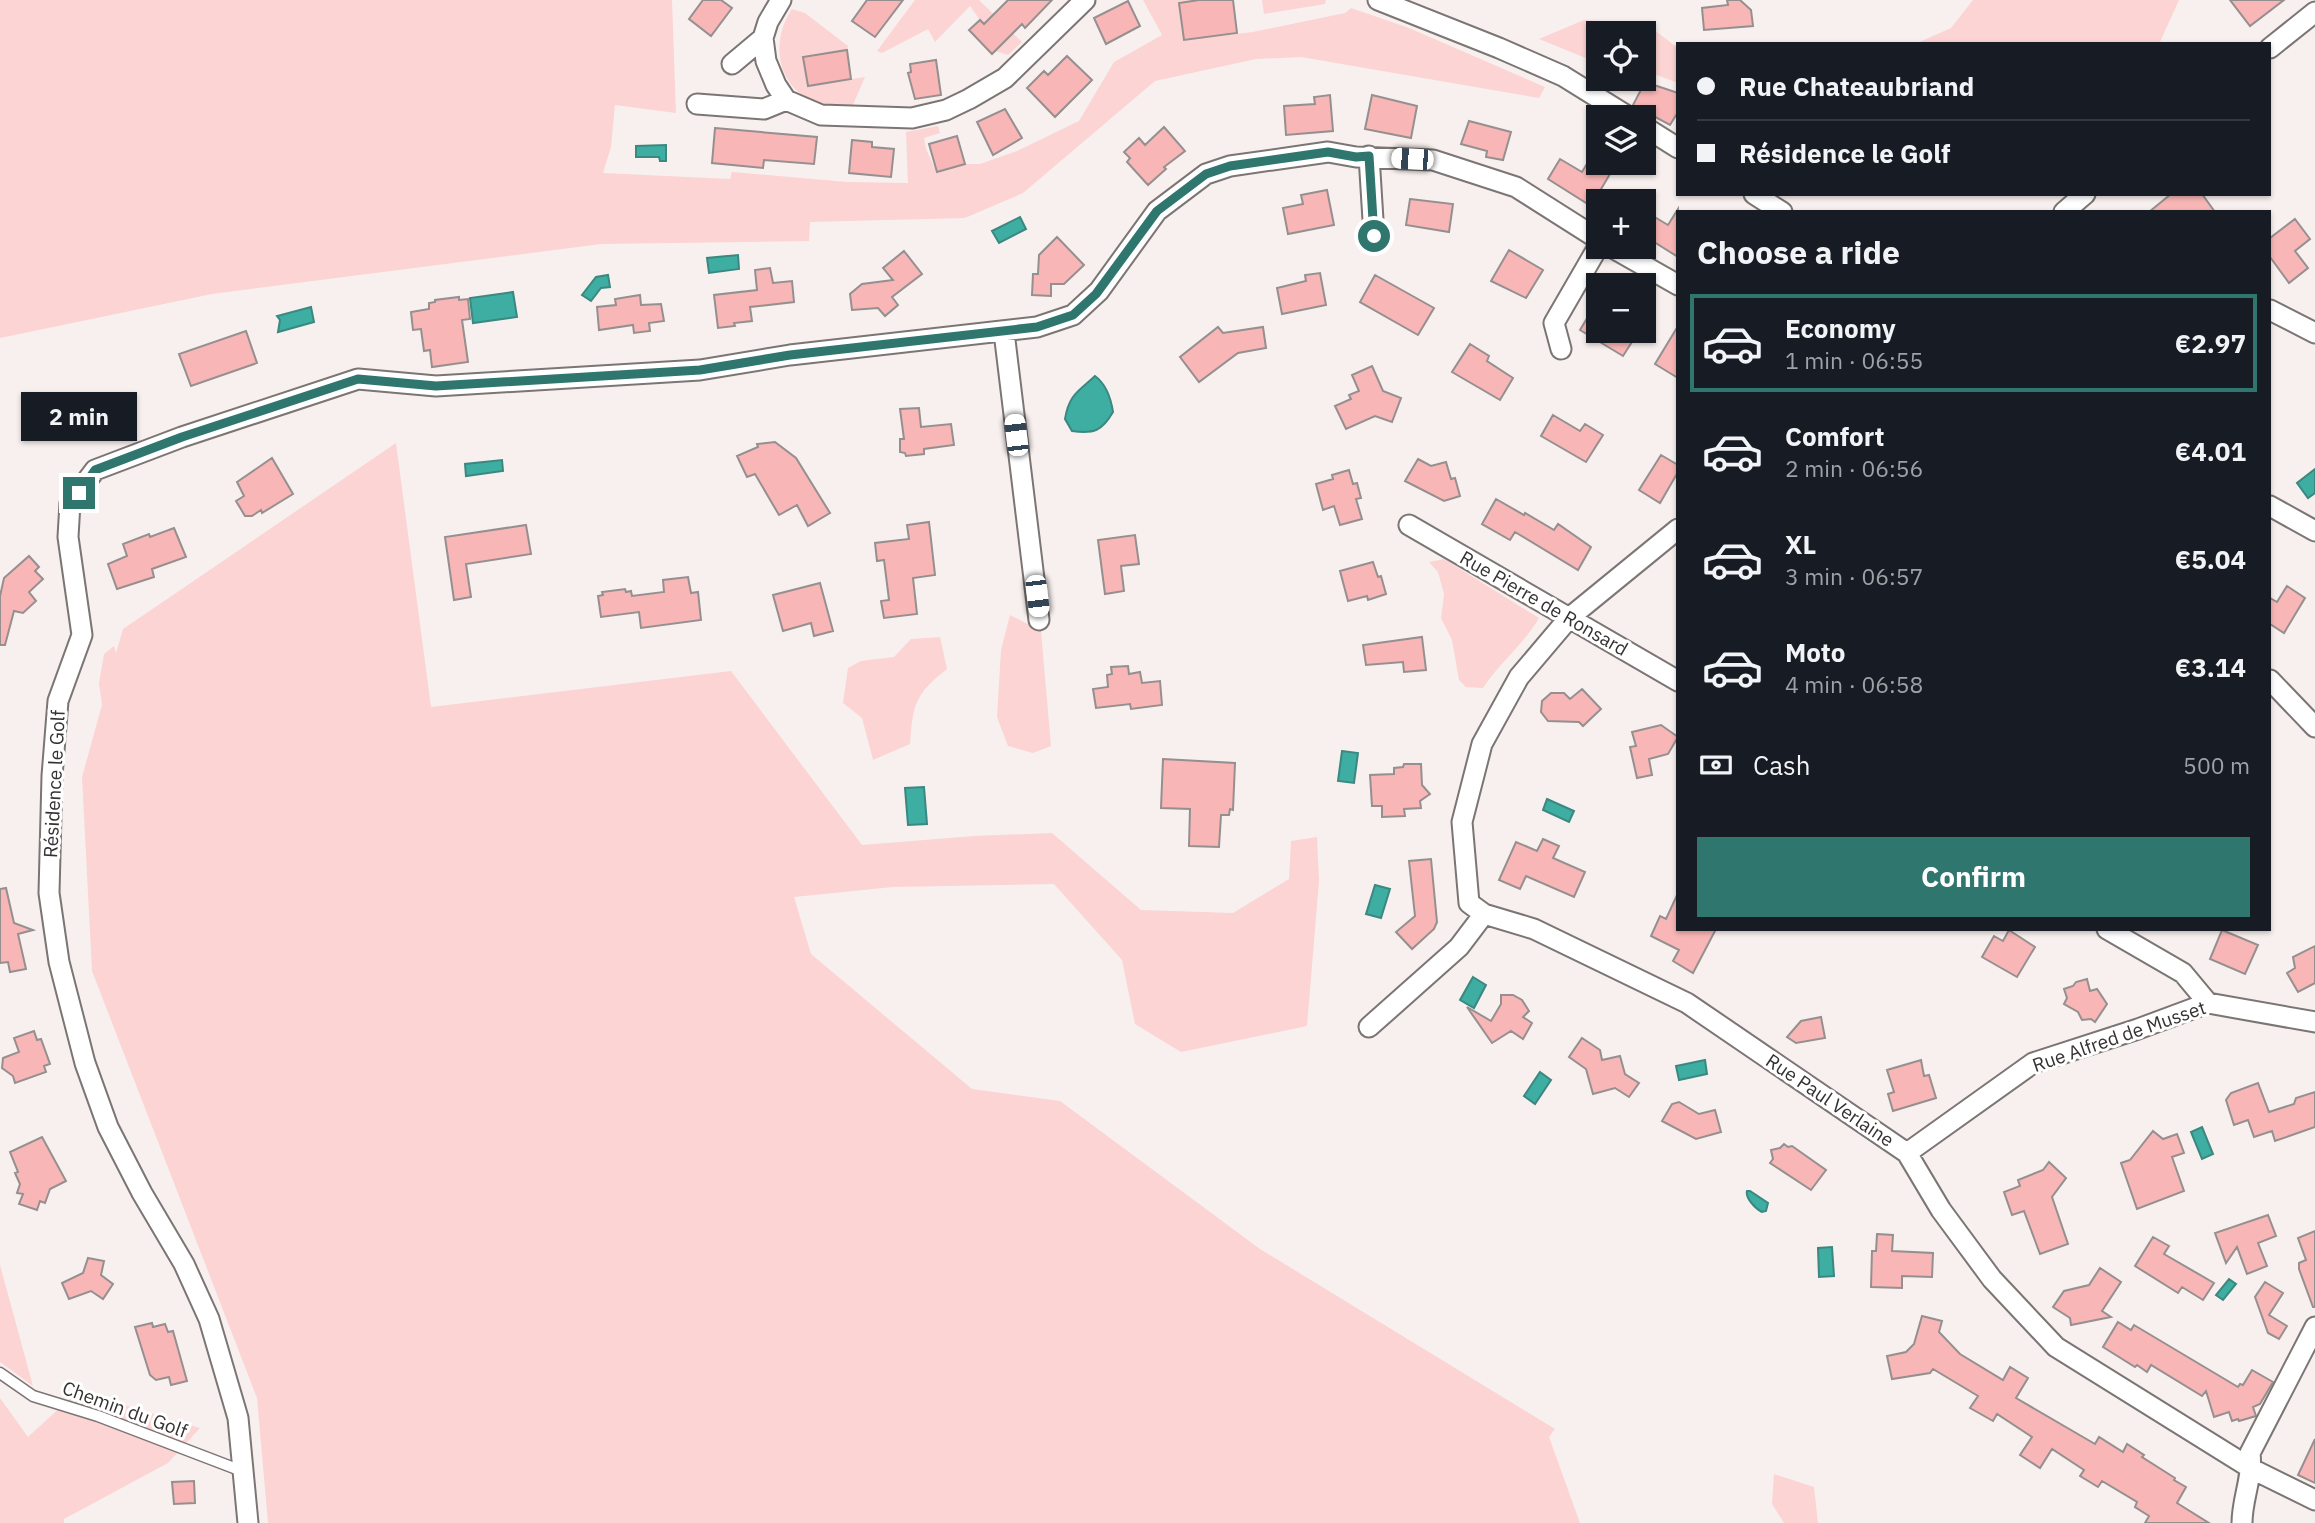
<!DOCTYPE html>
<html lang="en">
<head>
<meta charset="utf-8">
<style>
  body { margin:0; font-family:"IBM Plex Sans",sans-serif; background:#242831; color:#f1f3f6; height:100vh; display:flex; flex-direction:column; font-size:26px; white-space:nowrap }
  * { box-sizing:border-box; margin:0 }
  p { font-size:23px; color:#9ea1a6 }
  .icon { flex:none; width:38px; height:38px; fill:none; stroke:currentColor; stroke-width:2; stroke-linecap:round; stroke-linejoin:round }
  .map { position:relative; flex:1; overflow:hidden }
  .drawer { position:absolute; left:1676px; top:210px; width:595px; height:721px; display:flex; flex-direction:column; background:#171b24; border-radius:0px; box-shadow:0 2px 5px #0004 }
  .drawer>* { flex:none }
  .banner { position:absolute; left:1676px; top:42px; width:595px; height:154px; border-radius:0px; box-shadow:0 2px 5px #0004; display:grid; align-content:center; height:154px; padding:0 21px; background:#171b24 }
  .buttons { position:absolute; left:1586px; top:21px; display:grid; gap:14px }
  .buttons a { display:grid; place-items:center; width:70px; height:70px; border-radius:0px; background:#171b24; box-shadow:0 2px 5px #0004; font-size:35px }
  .end { position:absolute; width:32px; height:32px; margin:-16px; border:9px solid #2f766f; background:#fff; box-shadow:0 0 0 4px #fff }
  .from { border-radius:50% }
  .bubble { position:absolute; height:49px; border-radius:0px; background:#171b24; box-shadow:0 2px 5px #0004; font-size:23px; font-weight:700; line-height:49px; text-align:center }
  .car { position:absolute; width:21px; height:42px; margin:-21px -10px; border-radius:9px; box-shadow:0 0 5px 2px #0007; background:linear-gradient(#fff 24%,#345 0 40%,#fff 0 76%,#345 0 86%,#fff 0) }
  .banner b { display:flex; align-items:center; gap:24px; height:66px; font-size:26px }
  .banner b+b { border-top:2px solid #363941 }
  .banner i { width:18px; height:18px; background:#f1f3f6 }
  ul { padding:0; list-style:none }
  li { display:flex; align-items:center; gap:21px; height:98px; margin:0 14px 10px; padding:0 7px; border:4px solid transparent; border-radius:0px }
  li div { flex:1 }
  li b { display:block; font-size:26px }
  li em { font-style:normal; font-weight:700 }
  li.current { border-color:#2f766f }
  li>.icon { width:63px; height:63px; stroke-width:1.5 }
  h2 { padding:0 21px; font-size:32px; line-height:84px }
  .pay { display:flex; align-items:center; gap:18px; height:77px; padding:0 21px; font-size:26px }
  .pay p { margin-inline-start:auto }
  .primary-button { display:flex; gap:14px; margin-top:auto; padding:14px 21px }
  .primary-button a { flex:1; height:80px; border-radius:0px; background:#2f766f; color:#fff; font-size:28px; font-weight:700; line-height:80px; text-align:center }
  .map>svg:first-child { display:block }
  .green { fill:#fcd4d3 }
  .water { fill:#3eada2; stroke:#3b8880; stroke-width:2 }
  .building { fill:#f8b7b6; stroke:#958f8f; stroke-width:2 }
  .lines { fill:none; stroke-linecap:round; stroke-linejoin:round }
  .lane-casing { stroke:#7b7574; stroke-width:13 }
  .street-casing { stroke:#7b7574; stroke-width:23 }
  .lane { stroke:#fff; stroke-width:10 }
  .street { stroke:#fff; stroke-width:19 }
  .route { stroke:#2f766f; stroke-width:9 }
  .labels { text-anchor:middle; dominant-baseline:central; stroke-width:6; stroke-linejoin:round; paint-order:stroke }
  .street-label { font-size:19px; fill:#343131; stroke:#fff }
</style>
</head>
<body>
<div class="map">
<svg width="2315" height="1523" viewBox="0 0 2315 1523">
  <rect width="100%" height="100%" fill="#f7f0ef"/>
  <path class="green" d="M0 0H672L676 113 615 105 611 147 603 173 730 179 732 172 847 182 908 183 906 132 938 126 940 133 924 138 926 149 937 173 965 164H980L1017 151 1079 121 1114 62 1162 35 1143 0H1199L1179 3 1184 40 1253 32 1345 13 1351 8 1409 28 1545 87 1539 98 1301 57 1256 59 1155 81 1023 193 965 218 810 222 809 241 601 244 212 294 0 338Z
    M915 0H979L1022 42 1008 55 995 51 1003 43 980 20 970 6 935 42 928 29 882 53 877 51Z
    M1262 0H1326L1325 4 1264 14Z
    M1973 0H2179L2159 44H1915L1951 28Z
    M792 9 805 13 848 46 847 50 803 57 808 86 865 77 852 107C843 107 833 107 824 105 778 94 768 44 792 9Z
    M1584 20 1649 26 1678 48V83L1643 70V33H1598V63L1539 39Z
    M396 443 431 707 731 671 862 845 974 836 1052 833 1141 910 1233 913 1289 879 1291 841 1317 837 1319 881 1307 1026 1181 1052 1135 1024 1122 960 1054 884 893 887 794 897 811 954 972 1089 1060 1101 1260 1249 1555 1429 1549 1437 1580 1523H268L257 1398 92 971 82 777 102 705 99 683 104 654 114 646 116 653 123 629Z
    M1444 559 1539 618C1524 644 1500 662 1483 688L1466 687 1459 680 1452 640 1441 618 1444 594 1438 572 1429 562Z
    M1010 615 1041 631 1051 746 1033 753 1008 746 997 717 1001 650Z
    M940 637 947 669C914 695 913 705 910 744L873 760 862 718 843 703 848 668 861 661 894 657 911 639Z
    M0 1265 33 1386 0 1362Z
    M78 1391 200 1428 168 1463 64 1519V1523H0V1398L28 1437Z
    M1774 1474 1814 1487 1818 1523H1784L1772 1504Z"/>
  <path class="water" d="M666 145V161H660L659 157H636V146Z
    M1020 217 1026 229 999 243 992 231Z
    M738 255 739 269 709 273 707 258Z
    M608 275 610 287 601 288 591 301 582 295 596 277Z
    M513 292 517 317 473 323 470 298Z
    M311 307 314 322 278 332 280 320 277 316Z
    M1095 376C1106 384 1111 399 1113 412 1102 431 1094 434 1072 431L1065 419C1069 394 1079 391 1095 376Z
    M502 460 503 471 466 476 465 464Z
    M2315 469V493L2308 498 2297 483Z
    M1342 751 1358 753 1354 783 1338 781Z
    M924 787 927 824 908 825 905 788Z
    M1547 799 1574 811 1569 822 1543 810Z
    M1375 885 1390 889 1381 918 1366 914Z
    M1473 977 1486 985 1474 1008 1460 1000Z
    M1705 1060 1707 1074 1679 1080 1676 1066Z
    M1540 1072 1551 1080 1535 1104 1524 1096Z
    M2202 1127 2213 1154 2202 1159 2191 1132Z
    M1747 1191H1750L1768 1203 1766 1211 1762 1212C1756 1209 1745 1198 1747 1191Z
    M1832 1247 1834 1276 1819 1277 1818 1248Z
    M2229 1279 2236 1284 2223 1300 2216 1295Z"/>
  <path class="building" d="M703 0H721L732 8 711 36 689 19Z
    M867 0H903L875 37 852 21Z
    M1008 0H1052L1025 28 1022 24 992 54 969 30 980 20 984 24Z
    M1199 0H1233L1237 33 1184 40 1179 3Z
    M1727 0H1740L1751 10 1753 26 1704 30 1702 8 1728 5Z
    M2230 0H2284L2250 26Z
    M1128 1 1140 26 1106 44 1094 18Z
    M847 50 851 79 808 86 803 57Z
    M1067 56 1092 80 1055 117 1027 88 1044 71 1048 75Z
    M936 60 941 95 915 99 908 73 911 72 910 64Z
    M1645 82 1678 93V112L1670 125 1633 105Z
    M1330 95 1333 131 1286 135 1284 106 1315 104 1314 97Z
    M1372 95 1417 106 1411 138 1365 129Z
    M1005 109 1022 138 993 155 977 122Z
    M1469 121 1511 132 1503 160 1486 157 1487 151 1461 144Z
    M1164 127 1185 151 1164 167 1166 169 1148 185 1127 162 1130 158 1124 152 1139 138 1145 145Z
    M715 128 817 137 814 164 764 160 763 168 712 163Z
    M957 136 965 164 937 172 929 144Z
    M852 140 872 142V147L894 149 891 177 849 173Z
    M1560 159 1582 172 1588 162 1610 174 1591 206 1548 179Z
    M1327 190 1334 225 1288 234 1283 208 1303 204 1301 195Z
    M2171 194H2202L2215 212H2149Z
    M1410 199 1453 204 1449 232 1406 225Z
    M1678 209V257L1643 235V221L1648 213 1668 225Z
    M2295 219 2310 239 2295 251 2308 268 2289 283 2270 257V238Z
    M1057 237 1084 265 1064 284H1051V296L1032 295 1033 274H1038L1039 255Z
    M1509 250 1543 270 1526 298 1491 281Z
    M904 251 922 274 892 297 898 305 885 316 878 308 852 310 850 294 862 284 893 280 883 268Z
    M770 268 773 283 792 281 794 302 750 307 752 321 734 323 735 326 718 328 714 295 757 290 755 270Z
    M1320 273 1326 305 1282 314 1277 288 1306 281 1305 275Z
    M1375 275 1434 308 1418 335 1360 302Z
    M640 295 641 305 661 304 664 321 649 323 650 331 634 333 633 325 599 330 597 307 616 305 615 299Z
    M459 297V300L468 299 470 319 462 320 468 362 432 367 430 350 424 351 421 329 413 330 411 312 429 309V303L435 302V300Z
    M1598 300V331H1639L1623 356 1580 330Z
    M1678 326V378L1655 364Z
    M1218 327 1223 333 1263 327 1266 348 1238 353 1199 382 1180 357Z
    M246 331 257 363 191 386 179 354Z
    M1470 344 1489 356 1487 361 1513 378 1500 400 1452 372Z
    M1372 366 1383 391 1401 398 1392 422 1375 416 1346 429 1335 406 1351 399 1349 395 1359 391 1352 375Z
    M919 408 921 427 951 424 954 445 924 449V454L906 456 905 453 900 452V439H904L900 409Z
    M1553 415 1580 431 1585 424 1603 435 1586 462 1541 436Z
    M775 442 796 458 830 513 808 526 797 505 779 515 755 474 747 477 737 456 758 447 757 444Z
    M1661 455 1678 465V472L1660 503 1639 490Z
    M272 458 293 494 262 513 261 510 252 516H245L236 501 244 496 237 482Z
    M1418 459 1431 466 1446 462 1451 479 1455 478 1460 496 1444 501 1405 481Z
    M1349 470 1353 484 1357 483 1361 498 1356 499 1362 519 1340 525 1334 506 1323 510 1316 484 1333 479 1332 475Z
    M1496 499 1524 515 1525 513 1554 530 1558 524 1591 547 1578 570 1515 532 1510 540 1482 524Z
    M929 522 935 575 913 578 917 614 884 618 881 601 889 600 884 560 877 561 875 543 909 539 907 525Z
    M526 525 531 554 466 564 471 597 454 600 445 537Z
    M174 528 186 557 152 569 154 577 117 589 108 564 127 556 123 544 149 534 150 537Z
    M1135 535 1139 564 1121 566 1124 591 1105 594 1098 540Z
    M29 556 39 567 35 571 43 579 29 592 36 601 23 613 14 611 5 645H0V596L4 578Z
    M1373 562 1378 577 1381 576 1386 594 1368 600 1367 596 1348 601 1340 571Z
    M688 577 691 593 698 592 701 620 641 628 639 612 601 617 598 596 603 595 602 592 625 589 626 592 631 591 632 596 664 592 663 580Z
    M820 583 833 631 814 636 811 623 783 631 773 595Z
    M2287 586 2305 598 2284 633 2270 624V598L2277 602Z
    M1422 637 1426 670 1404 672 1403 662 1366 665 1363 645Z
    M1128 666 1129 674 1140 672 1142 683 1160 681 1162 705 1131 709 1130 704 1096 708 1093 689 1108 687 1107 675 1112 674 1111 667Z
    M1582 689 1601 709 1583 726 1579 722 1548 721 1541 712 1542 701 1551 693H1564L1570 699Z
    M1661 725 1678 737 1668 754 1649 759 1652 775 1637 778 1630 747 1636 746 1632 732Z
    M1163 759 1235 763 1233 810 1230 809 1229 815H1221L1219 847 1189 846 1190 809 1161 808Z
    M1404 764H1421L1422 785 1430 794 1420 801 1421 808 1404 809 1405 816 1382 817V806H1372L1370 775 1394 774V768L1403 767Z
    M1543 839 1559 846 1553 858 1585 872 1574 897 1526 876 1520 889 1499 880 1516 842 1537 851Z
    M1431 859 1437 922 1434 929 1412 949 1396 932 1415 916 1409 861Z
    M6 888 14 923 33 930 18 934 26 969 10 972 8 962 0 963V889Z
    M1678 893V929H1716L1693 973 1673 961 1679 950 1651 936 1660 916 1666 919Z
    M2009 930 2035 947 2017 977 1982 957 1994 936 2003 941Z
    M2222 930 2258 945 2245 974 2210 959Z
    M2315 946V983L2298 992 2287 973 2295 968 2293 957Z
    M2087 979 2090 991 2097 989 2107 1004 2095 1022 2091 1019 2082 1020 2078 1012 2064 1004 2067 998 2064 989 2073 986 2076 982Z
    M1501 995H1513L1522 1000 1529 1011 1523 1017 1532 1023 1523 1039 1511 1031 1492 1043 1467 1007 1491 1021 1501 1004Z
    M1821 1017 1825 1038 1796 1043 1787 1037 1801 1021Z
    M34 1031 37 1040 41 1039 50 1064 44 1066 46 1072 15 1083 13 1076 2 1068 3 1058 19 1052 14 1038Z
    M1582 1038 1600 1050 1602 1060 1620 1056 1625 1074 1639 1083 1629 1097 1615 1088 1593 1094 1586 1069 1569 1057Z
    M1921 1060 1924 1076 1929 1075 1936 1098 1893 1111 1888 1094 1894 1092 1887 1070Z
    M2258 1083 2269 1112 2294 1104 2296 1098 2315 1092V1127L2275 1141 2272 1131 2254 1137 2248 1120 2234 1125 2226 1100 2231 1093Z
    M1679 1102 1699 1114 1715 1110 1721 1132 1696 1139 1662 1121 1672 1104Z
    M2153 1131 2163 1139 2177 1134 2184 1153 2172 1157 2184 1191 2137 1209 2121 1163 2130 1160Z
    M42 1137 66 1181 50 1189 45 1203 40 1201 37 1210 19 1204 23 1194 17 1193 20 1184 15 1173 18 1172 10 1152Z
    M1784 1144 1788 1147 1792 1146 1826 1170 1811 1190 1770 1163 1773 1159 1771 1150 1780 1148Z
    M2049 1162 2066 1178 2052 1197 2068 1244 2040 1254 2024 1211 2012 1215 2004 1192 2020 1186 2018 1180 2043 1170Z
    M2268 1215 2276 1236 2258 1243 2267 1266 2247 1274 2237 1247 2226 1263 2215 1233Z
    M2315 1231V1307H2313L2299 1269V1263L2306 1260 2298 1238Z
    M1877 1234 1893 1235 1892 1251 1933 1253 1932 1277 1902 1276V1288L1871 1287 1872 1251H1876Z
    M2153 1237 2169 1246 2164 1254 2214 1283 2203 1300 2182 1287 2178 1293 2135 1266Z
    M88 1258 104 1261 101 1275 113 1284 103 1299 91 1291 69 1299 62 1283 83 1273Z
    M2100 1268 2121 1282 2102 1311 2111 1317 2071 1325 2070 1318 2053 1307 2064 1291 2089 1285Z
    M2265 1282 2283 1293 2269 1315 2287 1326 2279 1339 2268 1333 2255 1297Z
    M1922 1316 1942 1321 1939 1332 1960 1354 2003 1380 2010 1367 2028 1378 2016 1398 2095 1444 2099 1437 2123 1452 2127 1444 2144 1455 2142 1457 2175 1478 2174 1480 2186 1487 2177 1503 2209 1523H2145L2149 1516 2135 1507 2137 1502 2102 1481 2098 1487 2080 1476 2084 1470 2052 1449 2040 1468 2020 1455 2032 1437 1997 1414 1993 1421 1970 1408 1978 1396 1933 1369 1930 1373 1892 1379 1887 1356 1906 1352 1914 1344Z
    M2118 1322 2131 1330 2134 1325 2238 1387 2240 1384 2243 1385 2252 1370 2273 1382 2260 1404 2253 1407 2256 1416 2239 1421 2238 1419 2232 1421 2229 1412 2214 1417 2206 1391 2202 1396 2151 1365 2147 1372 2137 1365 2135 1367 2103 1347Z
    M152 1323 153 1327 165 1324 168 1332 173 1331 187 1381 171 1385 169 1377 156 1380 150 1375 135 1327Z
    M2315 1439V1483L2298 1475Z
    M194 1481 195 1503 174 1504 172 1482Z"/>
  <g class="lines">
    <g class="lane-casing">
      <path id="lane" d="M0 1373 33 1396 98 1416 242 1471"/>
    </g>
    <g class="street-casing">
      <path id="street" d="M781 0 768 22 763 38 766 61 776 85 786 100 821 115 912 118 946 110 969 99 1005 78 1085 0
        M1378 0 1499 48 1563 76 1629 117
        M2270 48 2315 12
        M732 64 763 38
        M697 104 764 109 786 100
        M1643 126 1678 148
        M1369 156 1374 236
        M1754 194 1782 212
        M2064 212 2085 194
        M1611 247 1678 285
        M2270 310 2315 333
        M1004 332 1039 620
        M1561 349 1554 323 1598 247
        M2270 506 2315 531
        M1409 525 1678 681
        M2270 680 2315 727
        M1484 914 1469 903 1462 822 1482 744 1519 677 1569 618 1678 529
        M2107 929 2183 973 2208 1003
        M1369 1027 1459 947 1484 914 1534 929 1687 1003 1907 1153 1941 1210 1992 1279 2056 1347 2252 1469 2315 1500
        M1907 1153 2033 1063 2138 1029 2208 1003 2315 1022
        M248 1523 238 1418 209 1319 184 1264 142 1193 108 1127 85 1063 59 962 49 893 52 776 58 701 82 635 68 537 70 503 95 470 182 437 358 379 436 386 700 370 790 355 1037 327 1073 315 1099 291 1157 211 1206 174 1230 166 1328 152 1356 157 1433 160 1516 187 1598 239
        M2242 1523C2242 1498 2253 1478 2250 1453L2315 1327"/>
    </g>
    <use href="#lane" class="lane"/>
    <use href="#street" class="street"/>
  </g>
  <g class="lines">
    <path class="route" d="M79 493 95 470 182 437 358 379 436 386 700 370 790 355 1037 327 1073 315 1096 294 1157 211 1206 174 1230 166 1328 152 1356 157 1369 156 1374 236"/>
  </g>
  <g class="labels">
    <g class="street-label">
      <text transform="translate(1544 603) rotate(30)">Rue Pierre de Ronsard</text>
      <text transform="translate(54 784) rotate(-87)">Résidence le Golf</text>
      <text transform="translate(2119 1036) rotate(-19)">Rue Alfred de Musset</text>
      <text transform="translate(1830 1100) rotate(34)">Rue Paul Verlaine</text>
      <text transform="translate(125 1409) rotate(20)">Chemin du Golf</text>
    </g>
  </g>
</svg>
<div class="buttons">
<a><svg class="icon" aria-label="locate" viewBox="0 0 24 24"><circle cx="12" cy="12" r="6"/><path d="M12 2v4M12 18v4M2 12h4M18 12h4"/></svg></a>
<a><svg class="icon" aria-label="layers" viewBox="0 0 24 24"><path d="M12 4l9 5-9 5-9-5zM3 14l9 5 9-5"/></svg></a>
<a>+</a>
<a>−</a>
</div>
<i class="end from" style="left:1374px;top:236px"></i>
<i class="end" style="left:79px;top:493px"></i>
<div class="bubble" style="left:21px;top:392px;width:116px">2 min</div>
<i class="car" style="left:1412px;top:159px;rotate:273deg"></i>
<i class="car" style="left:1016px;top:435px;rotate:353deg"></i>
<i class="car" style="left:1037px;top:596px;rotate:173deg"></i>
<div class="banner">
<b><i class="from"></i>Rue Chateaubriand</b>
<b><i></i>Résidence le Golf</b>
</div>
<section class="drawer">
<h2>Choose a ride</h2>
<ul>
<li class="current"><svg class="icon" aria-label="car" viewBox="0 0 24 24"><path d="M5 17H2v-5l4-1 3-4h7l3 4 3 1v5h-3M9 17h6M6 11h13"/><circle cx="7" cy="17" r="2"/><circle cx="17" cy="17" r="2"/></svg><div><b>Economy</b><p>1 min · 06:55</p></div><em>€2.97</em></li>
<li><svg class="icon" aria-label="car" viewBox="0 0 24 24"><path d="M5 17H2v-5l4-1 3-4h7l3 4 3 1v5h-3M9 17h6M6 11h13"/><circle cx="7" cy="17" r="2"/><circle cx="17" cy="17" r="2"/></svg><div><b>Comfort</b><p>2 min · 06:56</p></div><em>€4.01</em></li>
<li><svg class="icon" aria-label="car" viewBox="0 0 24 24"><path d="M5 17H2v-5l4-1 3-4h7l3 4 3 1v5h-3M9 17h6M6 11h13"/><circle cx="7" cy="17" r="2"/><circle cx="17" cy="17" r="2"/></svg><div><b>XL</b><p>3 min · 06:57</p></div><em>€5.04</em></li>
<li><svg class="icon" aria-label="car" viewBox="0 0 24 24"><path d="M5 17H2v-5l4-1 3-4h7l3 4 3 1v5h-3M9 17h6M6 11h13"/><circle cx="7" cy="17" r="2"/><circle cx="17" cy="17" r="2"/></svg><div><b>Moto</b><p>4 min · 06:58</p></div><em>€3.14</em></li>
</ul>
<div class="pay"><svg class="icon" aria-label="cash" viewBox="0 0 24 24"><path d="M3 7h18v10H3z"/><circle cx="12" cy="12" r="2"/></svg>Cash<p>500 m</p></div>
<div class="primary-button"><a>Confirm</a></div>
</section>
</div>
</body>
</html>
